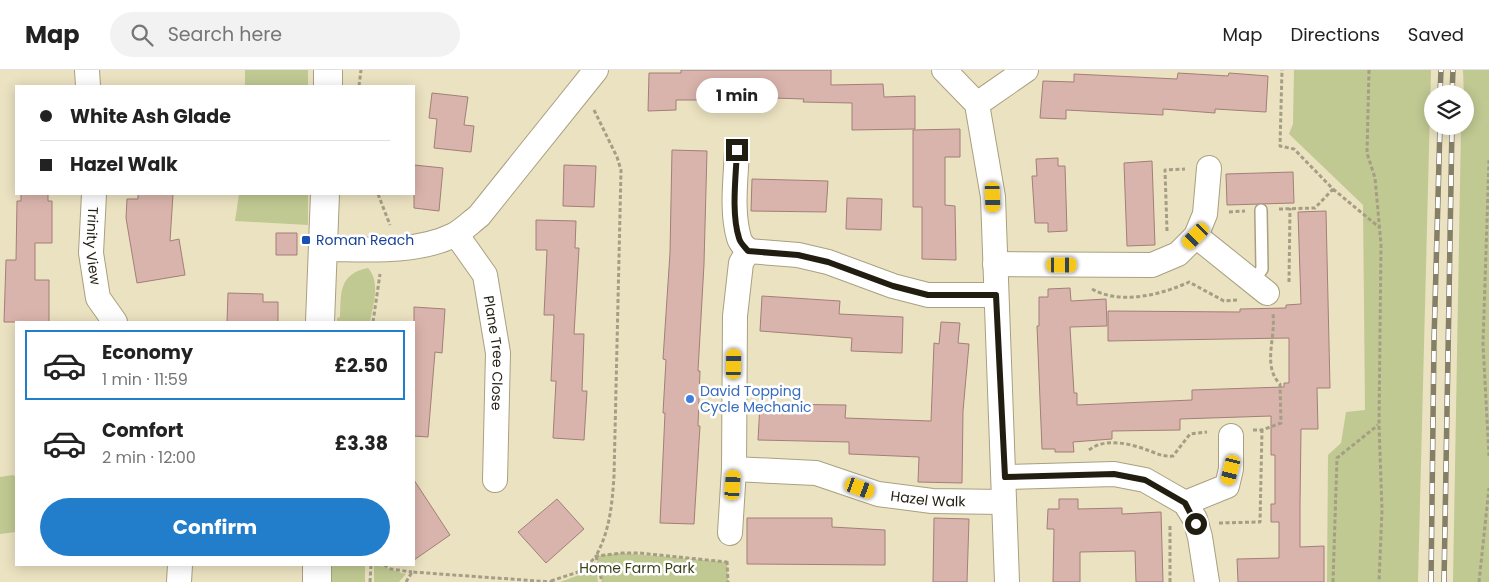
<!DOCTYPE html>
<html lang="en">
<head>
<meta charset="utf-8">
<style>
  body { margin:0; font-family:Poppins,sans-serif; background:#f2f2f2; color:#222; height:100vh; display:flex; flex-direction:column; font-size:19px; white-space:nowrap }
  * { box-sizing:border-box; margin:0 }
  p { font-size:16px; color:#767676 }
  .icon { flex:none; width:28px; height:28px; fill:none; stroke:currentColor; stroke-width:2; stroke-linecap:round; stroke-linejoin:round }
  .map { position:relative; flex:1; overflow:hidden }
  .panel { position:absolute; left:15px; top:251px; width:400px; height:245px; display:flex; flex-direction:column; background:#fff; border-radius:0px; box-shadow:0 2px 12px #0003 }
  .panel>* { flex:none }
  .banner { position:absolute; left:15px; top:15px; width:400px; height:110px; border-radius:0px; box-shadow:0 2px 12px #0003; display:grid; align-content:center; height:110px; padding:0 25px; background:#fff }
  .buttons { position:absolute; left:1424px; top:15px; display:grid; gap:10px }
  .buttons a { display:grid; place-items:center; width:50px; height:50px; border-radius:50%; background:#fff; box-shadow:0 2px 12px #0003; font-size:25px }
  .end { position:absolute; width:22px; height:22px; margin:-11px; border:6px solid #211e11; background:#fff; box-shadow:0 0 0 2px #fff }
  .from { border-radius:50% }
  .bubble { position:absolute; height:35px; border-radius:18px; background:#fff; box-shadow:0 2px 12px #0003; font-size:16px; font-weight:700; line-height:35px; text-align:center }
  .car { position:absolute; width:15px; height:30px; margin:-15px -8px; border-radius:6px; box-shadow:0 0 4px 1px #0007; background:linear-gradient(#f5c518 24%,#345 0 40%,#f5c518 0 76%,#345 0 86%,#f5c518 0) }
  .banner b { display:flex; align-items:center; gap:18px; height:48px; font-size:19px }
  .banner b+b { border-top:1px solid #e0e0e0 }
  .banner i { width:12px; height:12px; background:#222 }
  ul { padding:9px 0 0; list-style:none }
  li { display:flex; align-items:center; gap:15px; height:70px; margin:0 10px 8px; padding:0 15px; border:2px solid transparent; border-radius:0px }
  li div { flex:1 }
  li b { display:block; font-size:19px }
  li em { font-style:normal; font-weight:700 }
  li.active { border-color:#227ecb }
  li>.icon { width:45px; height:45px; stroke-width:1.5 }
  .action { display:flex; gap:10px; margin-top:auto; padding:10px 25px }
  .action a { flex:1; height:58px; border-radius:30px; background:#227ecb; color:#fff; font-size:20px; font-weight:700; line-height:58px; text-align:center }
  header { display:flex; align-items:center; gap:30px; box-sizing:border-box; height:70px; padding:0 25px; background:#fff; border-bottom:1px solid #e0e0e0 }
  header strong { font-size:24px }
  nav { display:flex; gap:28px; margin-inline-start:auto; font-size:18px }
  .search { width:350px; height:45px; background:#f2f2f2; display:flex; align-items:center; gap:12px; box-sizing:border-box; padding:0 18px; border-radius:28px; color:#767676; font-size:19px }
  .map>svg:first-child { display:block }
  .green { fill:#c0c992 }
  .building { fill:#d9b4ac; stroke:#a27f78 }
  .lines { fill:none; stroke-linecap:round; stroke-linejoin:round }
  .service-casing { stroke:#a9a080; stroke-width:14 }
  .minor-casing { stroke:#a9a080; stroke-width:26 }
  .tertiary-casing { stroke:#a9a080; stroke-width:30 }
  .path { stroke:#a59e84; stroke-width:3; stroke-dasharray:4 2.5; stroke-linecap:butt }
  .service { stroke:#fff; stroke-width:11 }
  .minor { stroke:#fff; stroke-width:24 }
  .tertiary { stroke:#fff; stroke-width:28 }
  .rail-casing { stroke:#857f68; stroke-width:5.5 }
  .rail { stroke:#fff; stroke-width:4; stroke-dasharray:11; stroke-linecap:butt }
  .route { stroke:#211e11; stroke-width:6 }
  .transit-dot { fill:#1a4fb4; stroke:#fff; stroke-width:2 }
  .shop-dot { fill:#3f7fe0; stroke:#fff; stroke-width:2 }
  .labels { text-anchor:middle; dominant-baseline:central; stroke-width:5; stroke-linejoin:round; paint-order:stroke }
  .transit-label { font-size:14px; fill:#164399; stroke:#fff; text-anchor:start }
  .street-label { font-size:14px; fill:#211e11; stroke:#fff }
  .shop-label { font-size:14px; fill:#366cbe; stroke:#fff; text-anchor:start }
  .park-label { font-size:14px; fill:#3c411b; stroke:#fff }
</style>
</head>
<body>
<header>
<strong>Map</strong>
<div class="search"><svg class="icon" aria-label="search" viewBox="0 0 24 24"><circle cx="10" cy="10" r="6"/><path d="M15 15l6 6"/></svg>Search here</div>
<nav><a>Map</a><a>Directions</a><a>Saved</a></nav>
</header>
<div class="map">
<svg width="1489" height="512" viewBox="0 0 1489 512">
  <rect width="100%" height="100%" fill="#ebe2c1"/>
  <path class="green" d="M245 0H308V16H245Z
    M1294 0H1431L1418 512H1327L1328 385 1341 373 1346 342 1365 340 1363 135 1289 64 1293 54Z
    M1463 0H1489V512H1453L1461 56H1465Z
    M239 124H308V155L235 151Z
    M368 198C381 212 373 235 370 252H337V248L340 247C341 222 339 204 368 198Z
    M13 405 16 407V462L0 464V407Z
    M622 483 727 492 728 512H602L596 486Z
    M595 491 598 512H560L585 503Z
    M332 495H365V512H331Z
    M374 495C382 495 396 502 406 504L399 512H374Z"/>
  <path class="building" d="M681 0H831V15L883 14 884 27 915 26V59L852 60V33L803 32 804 29 774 28V23L705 22V30H676V40L648 41 649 3H681Z
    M1178 3 1228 6 1229 3 1268 6 1266 42 1215 39V43L1163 39V45L1066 40V49L1040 48 1043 11 1074 12V4L1177 9Z
    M432 23 468 27 464 55 474 56 471 82 434 78 437 49 429 48Z
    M960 59V87H945V135L955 136 956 190 922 189V137H913V60Z
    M672 80 707 81 704 194 698 301H700L698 356H700L694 454 660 453 665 343H663L666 290 663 289 670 183Z
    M1058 88V96H1065L1067 161 1048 162V153H1035L1032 106H1037L1036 89Z
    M1152 91 1155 175 1127 176 1124 93Z
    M414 95 443 98 439 141 414 138Z
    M564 95 596 96 594 137 563 136Z
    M1293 102 1294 133 1227 135 1226 104Z
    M752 109 828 111 826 142 751 141Z
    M21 124H48V131H52V173H35V210H49V252H4L6 190H16L17 131H21Z
    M138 124H173L170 171 179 169 185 205 137 213 126 148 127 129H138Z
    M847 128 882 129 881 160 846 159Z
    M1326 141 1330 318H1317L1318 359H1301L1300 434V477L1324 476V512H1238L1237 489 1279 488V452H1271V434H1275V385H1271V346L1180 349V360L1112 361V369L1073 372 1074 382H1055V379H1042L1037 256H1039V227H1048V219L1070 218 1071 231 1106 229 1107 256 1070 257 1074 323H1077V335L1192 330V320L1284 317V313H1289V268L1108 271V241L1240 242V239L1286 238V235L1301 234 1298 142Z
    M536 150 576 151 575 178H579L574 264H584L582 321H587L584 370 553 368 556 311H551L554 245H544L547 180H536Z
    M276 163H297V185H276Z
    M228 223 263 224V232H278V252H227Z
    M762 226 840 231 839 244 903 247 902 283 851 281 852 268 760 261Z
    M414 237 445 239 442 283 435 282 428 367 414 366Z
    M941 252 960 253 958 273 969 274 963 341 962 413 918 412 919 387 849 384V372L758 370 760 334 846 335 845 348 931 351 934 273 939 274Z
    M414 410 450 465 414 490Z
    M557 429 584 459 546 493 518 462Z
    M1059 429H1078V439L1122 438V444L1161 442 1163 512H1136L1135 481 1080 482V512H1053L1054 459H1047L1048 439H1059Z
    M747 448H832V457L885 460V495L747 494Z
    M934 448 969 449 967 512H933Z"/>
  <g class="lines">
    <g class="service-casing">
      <path id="service" d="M1253 212 1262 199 1261 140"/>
    </g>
    <g class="minor-casing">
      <g id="minor">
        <path d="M87 0 88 16"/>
        <path d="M944 0 977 34 993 127 1007 512"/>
        <path d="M977 34 1026 0"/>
        <path id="s1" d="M94 124 91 183 98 228 115 252"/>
        <path id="s2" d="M456 164 485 205 498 283 495 410"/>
        <path d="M1196 166 1267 223"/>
        <path d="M324 179C366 179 415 184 454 165 463 160 471 152 479 146L596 0"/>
        <path d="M748 181 798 185 828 192 893 216 928 225H996"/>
        <path d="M995 194 1152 195 1178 184 1196 166 1205 144 1209 98"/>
        <path id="s3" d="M734 399 816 403 878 424 932 431 1004 432"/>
        <path d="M1005 407 1114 404 1145 410 1185 433 1195 449 1200 467 1207 512"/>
        <path d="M1185 433 1227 416 1231 399V366"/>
        <path d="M730 463 734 399 735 246 741 193 748 181C745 177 740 173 739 168 731 141 736 107 737 80"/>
        <path d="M179 512 180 495"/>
      </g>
    </g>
    <g class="tertiary-casing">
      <path id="tertiary" d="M328 16V0
        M320 252 325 124
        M317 512V495"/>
    </g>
    <path class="path" d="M1369 0 1367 83 1375 108 1381 174 1379 355 1382 440 1379 512
      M359 16 361 0
      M594 40 617 87 621 100 614 406C612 435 610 460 596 486L602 512
      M1489 90 1483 274 1489 386
      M1333 119 1380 158
      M378 124 390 155
      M1279 139 1315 138 1333 119 1294 79 1280 76 1282 0
      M1229 142 1245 141
      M1167 161 1165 100 1185 99
      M1289 212 1290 138
      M1092 219C1120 235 1161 225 1189 212L1224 231 1237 230
      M373 252 380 204
      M1253 360H1262L1281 353 1280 314C1262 296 1276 268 1273 244
      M1089 380C1105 367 1132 374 1150 381 1158 384 1164 387 1173 386L1190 364 1207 362
      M1219 453 1260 452 1262 360
      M727 491 728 512
      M384 495 391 499 412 502
      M551 511 584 500 596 486 622 483H639L727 492
      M370 512 371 495
      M406 512 412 502 552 512
      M1170 512V454
      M1333 512 1337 388 1378 355
      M1479 512 1489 418"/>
    <use href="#service" class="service"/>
    <use href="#minor" class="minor"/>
    <use href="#tertiary" class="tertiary"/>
    <g class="rail-casing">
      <path id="rail" d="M1440 24 1441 0
        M1452 24 1453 0
        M1431 512 1434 271 1440 56
        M1444 512 1452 56"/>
    </g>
    <use href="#rail" class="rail"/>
  </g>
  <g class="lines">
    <path class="route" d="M737 80C736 106 731 143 739 168 740 173 745 177 748 181L798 185 828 192 893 216 928 225H996L1005 407 1114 404 1145 410 1185 433 1196 454"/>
  </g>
  <rect class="transit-dot" x="301" y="165" width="10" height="10" rx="2.5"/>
  <circle class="shop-dot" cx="690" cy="329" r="5"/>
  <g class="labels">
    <g class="transit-label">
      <text x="316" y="170">Roman Reach</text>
    </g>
    <g class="street-label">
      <text stroke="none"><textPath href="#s1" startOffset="52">Trinity View</textPath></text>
      <text stroke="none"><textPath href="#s2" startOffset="129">Plane Tree Close</textPath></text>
      <text stroke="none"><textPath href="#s3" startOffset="198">Hazel Walk</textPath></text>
    </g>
    <g class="shop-label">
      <text x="700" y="321">David Topping<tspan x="700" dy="16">Cycle Mechanic</tspan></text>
    </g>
    <g class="park-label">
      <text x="637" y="498">Home Farm Park</text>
    </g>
  </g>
</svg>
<div class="buttons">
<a><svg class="icon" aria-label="layers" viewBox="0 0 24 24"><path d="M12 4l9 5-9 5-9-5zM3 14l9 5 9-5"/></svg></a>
</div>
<i class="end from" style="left:1196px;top:454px"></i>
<i class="end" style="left:737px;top:80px"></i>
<div class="bubble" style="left:696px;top:8px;width:82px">1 min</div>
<i class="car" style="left:993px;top:127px;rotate:178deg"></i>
<i class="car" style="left:1196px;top:166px;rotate:225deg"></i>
<i class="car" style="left:1062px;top:195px;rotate:90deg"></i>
<i class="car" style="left:734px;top:294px;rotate:1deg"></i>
<i class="car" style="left:1231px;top:400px;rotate:194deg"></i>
<i class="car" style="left:733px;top:415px;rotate:4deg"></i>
<i class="car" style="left:860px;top:418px;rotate:110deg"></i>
<div class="banner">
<b><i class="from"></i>White Ash Glade</b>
<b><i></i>Hazel Walk</b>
</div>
<section class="panel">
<ul>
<li class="active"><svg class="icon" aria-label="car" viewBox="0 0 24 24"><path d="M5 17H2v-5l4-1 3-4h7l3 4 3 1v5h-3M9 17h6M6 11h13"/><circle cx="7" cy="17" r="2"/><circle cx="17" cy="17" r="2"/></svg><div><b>Economy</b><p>1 min · 11:59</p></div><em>£2.50</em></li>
<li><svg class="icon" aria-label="car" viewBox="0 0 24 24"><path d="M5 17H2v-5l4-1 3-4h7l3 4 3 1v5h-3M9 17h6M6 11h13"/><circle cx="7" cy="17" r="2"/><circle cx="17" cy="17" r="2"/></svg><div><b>Comfort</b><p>2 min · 12:00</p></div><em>£3.38</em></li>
</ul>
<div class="action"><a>Confirm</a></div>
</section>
</div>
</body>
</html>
